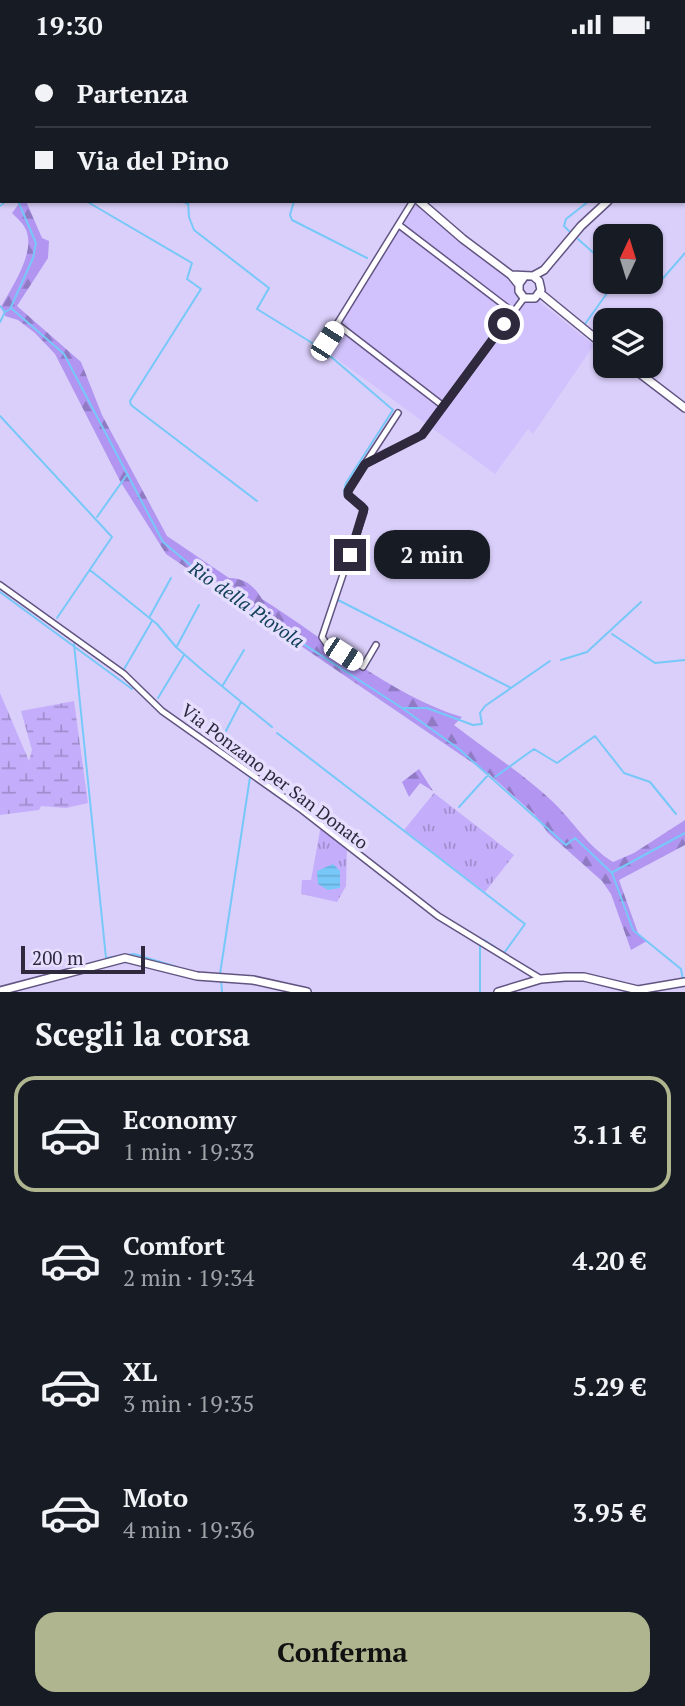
<!DOCTYPE html>
<html lang="it">
<head>
<meta charset="utf-8">
<style>
  body { margin:0; font-family:"PT Serif",serif; background:#20242c; color:#f1f3f6; height:100vh; display:flex; flex-direction:column; font-size:26px; white-space:nowrap }
  * { box-sizing:border-box; margin:0 }
  p { font-size:23px; color:#9ea1a6 }
  .icon { flex:none; width:38px; height:38px; fill:none; stroke:currentColor; stroke-width:2; stroke-linecap:round; stroke-linejoin:round }
  .map { position:relative; height:943px; overflow:hidden }
  .sheet { display:flex; flex-direction:column; background:#171b24; flex:1 }
  .sheet>* { flex:none }
  .hud { position:absolute; left:0px; top:0px; width:686px; height:154px; box-shadow:0 2px 5px #0004; display:grid; align-content:center; height:154px; padding:0 35px; background:#171b24 }
  .needle { width:46px; rotate:4deg }
  .buttons { position:absolute; left:593px; top:175px; display:grid; gap:14px }
  .buttons a { display:grid; place-items:center; width:70px; height:70px; border-radius:14px; background:#171b24; box-shadow:0 2px 5px #0004; font-size:35px }
  .scale { position:absolute; left:21px; bottom:18px; width:124px; box-sizing:border-box; padding-left:7px; border:4px solid #2e293d; border-top:0; font-size:19px; line-height:24px; white-space:nowrap; color:#2e293d; -webkit-text-stroke:5px #e6deff; paint-order:stroke }
  .end { position:absolute; width:32px; height:32px; margin:-16px; border:9px solid #2e293d; background:#fff; box-shadow:0 0 0 4px #fff }
  .from { border-radius:50% }
  .bubble { position:absolute; height:49px; border-radius:21px; background:#171b24; box-shadow:0 2px 5px #0004; font-size:23px; font-weight:700; line-height:49px; text-align:center }
  .car { position:absolute; width:21px; height:42px; margin:-21px -10px; border-radius:9px; box-shadow:0 0 5px 2px #0007; background:linear-gradient(#fff 24%,#345 0 40%,#fff 0 76%,#345 0 86%,#fff 0) }
  .hud b { display:flex; align-items:center; gap:24px; height:66px; font-size:26px }
  .hud b+b { border-top:2px solid #363941 }
  .hud i { width:18px; height:18px; background:#f1f3f6 }
  ul { padding:0; list-style:none }
  li { display:flex; align-items:center; gap:21px; height:116px; margin:0 14px 10px; padding:0 21px; border:4px solid transparent; border-radius:21px }
  li div { flex:1 }
  li b { display:block; font-size:26px }
  li em { font-style:normal; font-weight:700 }
  li.current { border-color:#afb58e }
  li>.icon { width:63px; height:63px; stroke-width:1.5 }
  h2 { padding:0 35px; font-size:32px; line-height:84px }
  .button { display:flex; gap:14px; margin-top:auto; padding:14px 35px }
  .button a { flex:1; height:80px; border-radius:21px; background:#afb58e; color:#111; font-size:28px; font-weight:700; line-height:80px; text-align:center }
  .status { display:flex; justify-content:space-between; align-items:center; height:49px; padding:0 35px; background:#171b24; direction:ltr }
  .status svg { height:19px; fill:currentColor }
  .map>svg:first-child { display:block }
  .built { fill:#d1c1fd }
  .grass { fill:url(#grass-tufts) }
  .forest { fill:url(#forest-firs) }
  .wetland { fill:url(#wetland-marsh) }
  .water { fill:url(#water-rules) }
  .lines { fill:none; stroke-linecap:round; stroke-linejoin:round }
  .stream { stroke:#77c8f9; stroke-width:2 }
  .street-casing { stroke:#625482; stroke-width:8 }
  .secondary-casing { stroke:#625482; stroke-width:10 }
  .highway-casing { stroke:#625482; stroke-width:12 }
  .street { stroke:#fff; stroke-width:5 }
  .secondary { stroke:#fff; stroke-width:7 }
  .highway { stroke:#fff; stroke-width:10 }
  .route { stroke:#2e293d; stroke-width:9 }
  .labels { text-anchor:middle; dominant-baseline:central; stroke-width:7; stroke-linejoin:round; paint-order:stroke }
  .street-label { font-size:18px; fill:#2e293d; stroke:#e6deff }
  .water-label { font-size:19px; font-style:italic; fill:#134059; stroke:#e6deff }
</style>
</head>
<body>
<div class="status"><b>19:30</b><svg viewBox="0 0 49 12"><path d="M0 12V9h3v3zM5 12V6h3v6zM10 12V3h3v9zM15 12V0h3v12zM26 1h20v11H26zM47 4h2v5h-2z"/></svg></div>
<div class="map">
<svg width="685" height="943" viewBox="0 0 685 943">
  <defs>
    <pattern id="grass-tufts" width="24" height="20" patternUnits="userSpaceOnUse" patternTransform="scale(1.75)"><rect width="24" height="20" fill="#c4adfb"/><path d="M3 7l-1-3M5 7V3M7 7l1-3M15 17l-1-3M17 17v-4M19 17l1-3" fill="none" stroke="#a08dcc"/></pattern>
    <pattern id="forest-firs" width="22" height="20" patternUnits="userSpaceOnUse" patternTransform="scale(1.75)"><rect width="22" height="20" fill="#b195f1"/><path d="M5 1l3.5 6h-7zM16 11l3.5 6h-7z" fill="#907ac4"/></pattern>
    <pattern id="wetland-marsh" width="20" height="14" patternUnits="userSpaceOnUse" patternTransform="scale(1.75)"><rect width="20" height="14" fill="#c4adfb"/><path d="M1 5h8M5 5V1M11 12h8M15 12V8" fill="none" stroke="#a08dcc"/></pattern>
    <pattern id="water-rules" width="6" height="5" patternUnits="userSpaceOnUse" patternTransform="scale(1.75)"><rect width="6" height="5" fill="#77c8f9"/><path d="M0 2.5h6" fill="none" stroke="#67acd6"/></pattern>
  </defs>
  <rect width="100%" height="100%" fill="#dacffa"/>
  <path class="built" d="M415 155 594 296 533 385 528 380 495 425 322 299Z"/>
  <path class="grass" d="M434 744 514 806 485 843 404 781Z
    M321 776 347 799 346 837 337 853 301 845 302 831H311Z"/>
  <path class="forest" d="M21 152H26L42 189 49 192 48 209 17 257 81 313 102 366 167 487 229 529C245 529 254 537 262 550 324 589 392 647 462 668L454 676C486 701 522 724 552 752 574 773 588 798 613 813L634 804 685 771V796L619 831 638 884 647 892 631 901 611 845 602 832 548 784 535 766 489 725 166 505 120 432 55 305 35 284 18 271 5 267 1 258C11 239 36 204 26 181 24 175 17 169 12 164Z
    M419 720 433 742 420 734 409 748 402 733Z"/>
  <path class="wetland" d="M0 644 29 712 32 701 21 662 74 652 88 754 66 759 41 757 39 761 0 766Z"/>
  <path class="water" d="M333 815 340 822V839L328 841 318 835 317 822Z"/>
  <g class="lines">
    <path class="stream" d="M5 0 12 2
      M232 0 235 2
      M577 0 580 2
      M589 0 593 2
      M26 2 27 0
      M60 2V0
      M415 2 416 0
      M598 2 600 0
      M684 65 685 64
      M0 108 2 113
      M0 134 2 133
      M86 152 192 214 187 230 201 240 130 352 131 356 257 452
      M182 152 188 155
      M188 152 189 168 194 181 269 239 257 260 322 300 393 361 346 434C343 443 344 448 353 453
      M294 152 290 166 292 171 367 209
      M0 157 6 152
      M569 182 564 177 566 170 589 152
      M578 190 606 215
      M651 230 658 235 685 204
      M0 257 4 262
      M11 258 33 209 36 194 18 152
      M11 259 64 305 163 493 219 540 402 659 459 700 566 796 575 789 612 824 633 881 681 920 683 931
      M0 273 5 263 10 260
      M585 275 615 233
      M0 367 112 488 57 569
      M97 468 126 427
      M90 521 157 575 176 598 201 620 272 678
      M0 543 132 640
      M338 551 511 639
      M150 567 171 529
      M612 585 655 614 685 611
      M74 595 106 909 134 905 177 918
      M177 597 199 556
      M561 611 587 603 641 553
      M123 622 152 572
      M223 636 244 601
      M158 649 184 606
      M403 659H427L473 676 482 675 480 664 485 657 550 612
      M277 684 525 875 504 904 484 891
      M218 697 241 653
      M495 728 534 700 557 714 595 687 624 724 650 733 676 765
      M459 758 489 725
      M613 823 685 784
      M220 925 250 728 237 718
      M221 930 222 943
      M480 943V895"/>
    <g class="street-casing">
      <path id="street" d="M411 2 412 0
        M399 176 513 263
        M337 275 442 356
        M324 296 413 152
        M366 415 422 386 524 249
        M0 536 124 625 162 662 302 761 438 867 541 930
        M376 596 363 618 326 594 322 588 364 463 362 457 348 446 349 439 398 364"/>
    </g>
    <g class="secondary-casing">
      <path id="secondary" d="M239 0 241 2
        M684 83 685 82
        M419 152 463 190 511 226 519 236
        M511 226 533 227 539 232 541 241 535 249H524L519 242V235L524 228
        M533 227 544 221 581 177 608 152
        M540 244 606 298
        M630 317 685 359
        M0 942 125 909 197 927 253 931 307 943
        M498 943 541 930 565 928H584L638 941 685 933"/>
    </g>
    <g class="highway-casing">
      <path id="highway" d="M176 2 178 0
        M0 146 2 144"/>
    </g>
    <use href="#street" class="street"/>
    <use href="#secondary" class="secondary"/>
    <use href="#highway" class="highway"/>
  </g>
  <g class="lines">
    <path class="route" d="M350 506 364 460 348 446V442L365 415 422 386 504 275"/>
  </g>
  <g class="labels">
    <g class="street-label">
      <text transform="translate(275 727) rotate(37)">Via Ponzano per San Donato</text>
    </g>
    <g class="water-label">
      <text transform="translate(247 555) rotate(35)">Rio della Piovola</text>
    </g>
  </g>
</svg>
<div class="buttons">
<a><svg class="needle" viewBox="-14 -14 28 28"><path d="M0-13l5 13h-10z" fill="#e53935"/><path d="M0 13l5-13h-10z" fill="#9ea1a6"/></svg></a>
<a><svg class="icon" aria-label="layers" viewBox="0 0 24 24"><path d="M12 4l9 5-9 5-9-5zM3 14l9 5 9-5"/></svg></a>
</div>
<div class="scale">200 m</div>
<i class="end from" style="left:504px;top:275px"></i>
<i class="end" style="left:350px;top:506px"></i>
<div class="bubble" style="left:374px;top:481px;width:116px">2 min</div>
<i class="car" style="left:327px;top:292px;rotate:33deg"></i>
<i class="car" style="left:343px;top:605px;rotate:123deg"></i>
<div class="hud">
<b><i class="from"></i>Partenza</b>
<b><i></i>Via del Pino</b>
</div>
</div>
<section class="sheet">
<h2>Scegli la corsa</h2>
<ul>
<li class="current"><svg class="icon" aria-label="car" viewBox="0 0 24 24"><path d="M5 17H2v-5l4-1 3-4h7l3 4 3 1v5h-3M9 17h6M6 11h13"/><circle cx="7" cy="17" r="2"/><circle cx="17" cy="17" r="2"/></svg><div><b>Economy</b><p>1 min · 19:33</p></div><em>3.11 €</em></li>
<li><svg class="icon" aria-label="car" viewBox="0 0 24 24"><path d="M5 17H2v-5l4-1 3-4h7l3 4 3 1v5h-3M9 17h6M6 11h13"/><circle cx="7" cy="17" r="2"/><circle cx="17" cy="17" r="2"/></svg><div><b>Comfort</b><p>2 min · 19:34</p></div><em>4.20 €</em></li>
<li><svg class="icon" aria-label="car" viewBox="0 0 24 24"><path d="M5 17H2v-5l4-1 3-4h7l3 4 3 1v5h-3M9 17h6M6 11h13"/><circle cx="7" cy="17" r="2"/><circle cx="17" cy="17" r="2"/></svg><div><b>XL</b><p>3 min · 19:35</p></div><em>5.29 €</em></li>
<li><svg class="icon" aria-label="car" viewBox="0 0 24 24"><path d="M5 17H2v-5l4-1 3-4h7l3 4 3 1v5h-3M9 17h6M6 11h13"/><circle cx="7" cy="17" r="2"/><circle cx="17" cy="17" r="2"/></svg><div><b>Moto</b><p>4 min · 19:36</p></div><em>3.95 €</em></li>
</ul>
<div class="button"><a>Conferma</a></div>
</section>
</body>
</html>
